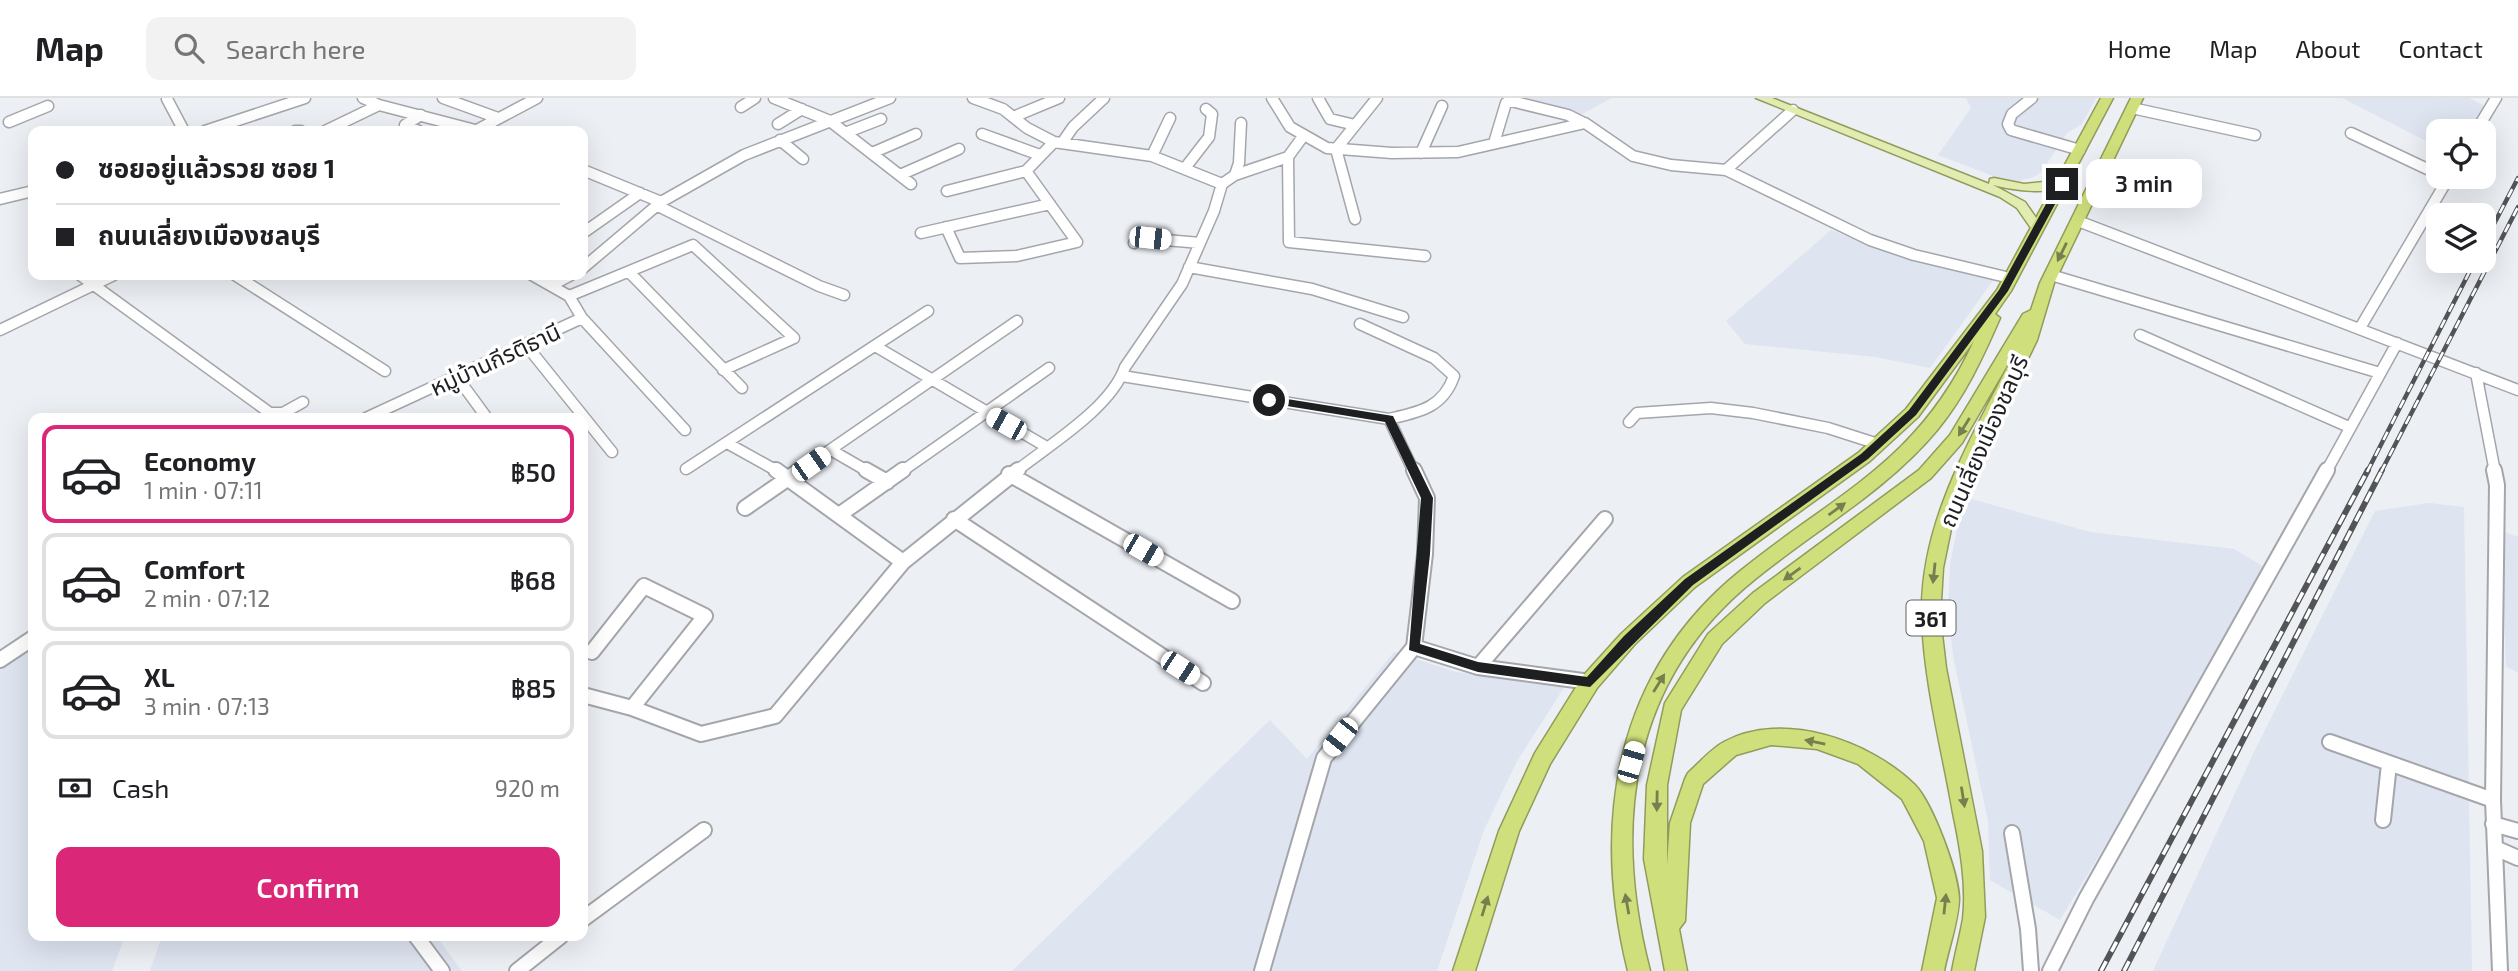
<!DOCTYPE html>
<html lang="en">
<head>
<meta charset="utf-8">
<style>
  body { margin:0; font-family:"Exo 2","Noto Sans Thai",sans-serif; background:#f2f2f2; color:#202124; height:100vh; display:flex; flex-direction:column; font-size:26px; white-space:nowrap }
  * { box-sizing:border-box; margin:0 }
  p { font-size:23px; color:#757577 }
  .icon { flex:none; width:38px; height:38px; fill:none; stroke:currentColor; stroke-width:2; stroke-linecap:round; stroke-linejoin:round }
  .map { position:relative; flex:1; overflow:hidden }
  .drawer { position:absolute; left:28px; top:315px; width:560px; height:528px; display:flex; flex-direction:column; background:#fff; border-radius:14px; box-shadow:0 7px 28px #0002 }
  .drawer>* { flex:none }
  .guide { position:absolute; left:28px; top:28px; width:560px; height:154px; border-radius:14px; box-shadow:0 7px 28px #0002; display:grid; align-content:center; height:154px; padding:0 28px; background:#fff }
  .buttons { position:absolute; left:2426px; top:21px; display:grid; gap:14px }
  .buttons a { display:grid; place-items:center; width:70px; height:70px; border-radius:14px; background:#fff; box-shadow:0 7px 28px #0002; font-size:35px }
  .end { position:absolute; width:32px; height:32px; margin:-16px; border:9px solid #1e1f21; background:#fff; box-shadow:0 0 0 4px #fff }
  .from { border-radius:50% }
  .bubble { position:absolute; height:49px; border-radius:14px; background:#fff; box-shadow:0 7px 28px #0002; font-size:23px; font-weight:600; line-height:49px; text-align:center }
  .car { position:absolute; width:21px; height:42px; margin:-21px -10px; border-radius:9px; box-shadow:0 0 5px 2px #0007; background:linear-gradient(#fff 24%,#345 0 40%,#fff 0 76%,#345 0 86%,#fff 0) }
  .guide b { display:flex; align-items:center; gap:24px; height:66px; font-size:26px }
  .guide b+b { border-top:2px solid #e0e0e0 }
  .guide i { width:18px; height:18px; background:#202124 }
  ul { padding:12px 0 0; list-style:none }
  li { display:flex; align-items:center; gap:21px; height:98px; margin:0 14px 10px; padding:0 14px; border:4px solid #e0e0e0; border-radius:14px }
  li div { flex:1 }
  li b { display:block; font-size:26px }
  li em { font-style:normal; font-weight:600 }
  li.selected { border-color:#db2777 }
  li>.icon { width:63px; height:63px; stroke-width:1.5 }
  .pay { display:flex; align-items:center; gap:18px; height:77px; padding:0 28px; font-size:26px }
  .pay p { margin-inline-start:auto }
  .action { display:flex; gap:14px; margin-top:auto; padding:14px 28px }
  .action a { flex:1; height:80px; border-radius:14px; background:#db2777; color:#fff; font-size:28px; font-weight:600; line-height:80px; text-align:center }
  header { display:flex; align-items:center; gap:42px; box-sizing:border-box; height:98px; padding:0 35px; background:#fff; border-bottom:2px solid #e0e0e0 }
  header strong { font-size:33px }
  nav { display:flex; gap:38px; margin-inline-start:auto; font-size:24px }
  .search { width:490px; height:63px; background:#f2f2f2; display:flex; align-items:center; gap:18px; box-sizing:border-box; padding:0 24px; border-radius:14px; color:#757577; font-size:26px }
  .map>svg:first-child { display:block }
  .built { fill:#dee4f0 }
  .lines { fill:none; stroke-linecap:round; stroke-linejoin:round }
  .minor-far1-casing { stroke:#a4a6ab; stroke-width:13 }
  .minor-casing { stroke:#a4a6ab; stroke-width:18 }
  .major-casing { stroke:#919c5c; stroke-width:3 }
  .highway-casing { stroke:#919c5c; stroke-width:3 }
  .minor-far1 { stroke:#fff; stroke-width:10 }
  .minor { stroke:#fff; stroke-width:14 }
  .major { fill:#e2ecb0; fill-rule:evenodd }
  .highway { fill:#cfdf7b; fill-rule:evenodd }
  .rail-far1-casing { stroke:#525457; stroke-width:4.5 }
  .rail-casing { stroke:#525457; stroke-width:6 }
  .rail-far1 { stroke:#fff; stroke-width:2.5; stroke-dasharray:9; stroke-linecap:butt }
  .rail { stroke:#fff; stroke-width:3.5; stroke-dasharray:11; stroke-linecap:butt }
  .oneway { fill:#767f4e }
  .route { fill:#1e1f21 }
  .labels { text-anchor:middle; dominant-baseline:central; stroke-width:7; stroke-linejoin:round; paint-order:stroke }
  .shield { fill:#fff; stroke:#626264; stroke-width:2 }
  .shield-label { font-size:21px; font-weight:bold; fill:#1e1f21 }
  .street-label { font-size:23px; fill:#1e1f21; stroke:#fff }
</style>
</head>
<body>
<header>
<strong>Map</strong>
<div class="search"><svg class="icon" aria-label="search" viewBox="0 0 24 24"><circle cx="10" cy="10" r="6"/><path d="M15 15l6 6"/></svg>Search here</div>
<nav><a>Home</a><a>Map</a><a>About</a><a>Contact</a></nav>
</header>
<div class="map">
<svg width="2518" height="873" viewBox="0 0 2518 873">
  <rect width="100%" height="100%" fill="#eceff4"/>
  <path class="built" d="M1521 0H1612L1580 17 1523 4Z
    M1966 0H2096L2082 26 2067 35 2042 73 2034 79 2019 83 1996 79 1938 57 1971 10Z
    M2342 0H2469L2489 10 2476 33H2438V49Z
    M1831 132 1903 160 1994 181 1930 270 1876 259 1745 246 1726 223Z
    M1968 400 2090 434 2234 451 2271 473 2060 822 1990 782 1988 723 1953 558 1948 512 1950 467 1958 426Z
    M2429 405 2464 409 2472 873H2153L2255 652 2375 413Z
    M2501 433 2518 439V575L2506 568Z
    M33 549V838H125L112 873H0V571Z
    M1394 554 1456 574 1565 588 1517 663 1484 732 1437 873H1012L1270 622 1307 661Z
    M162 838H436L462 873H150Z"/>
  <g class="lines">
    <g class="minor-far1-casing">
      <path id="minor-far1" d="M443 0 498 20
        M774 0 830 23 911 86
        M973 0 1003 11 1027 30 1054 44 1152 58 1222 86
        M1272 0 1290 29 1327 50 1392 55 1458 54 1585 25 1633 58 1671 67 1726 72 1870 142 1914 157 2010 180
        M1318 0 1330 21 1355 27
        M2032 0 2012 16 2008 26 2011 32 2080 52
        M167 1 184 33
        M1511 3 1568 17 1582 24
        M379 7 479 33
        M741 9 755 0
        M2132 10 2255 37
        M1013 19 1059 0
        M9 24 48 8
        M778 26 802 11
        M477 32 537 0
        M205 33 305 0
        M295 33H301
        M325 33 379 7 363 0
        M419 33 405 27 421 17
        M2476 33 2496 0
        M845 35 881 21
        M2351 35 2438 76
        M982 36 1040 57
        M780 42 803 61
        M1062 45 1073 29 1104 0
        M1494 45 1506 5 1511 3
        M1336 51 1355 121
        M1336 51 1377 0
        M872 55 916 36
        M1421 55 1442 8
        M1152 58 1170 20
        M1288 59 1289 144 1425 158
        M1185 70 1209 39 1212 16 1206 11
        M583 72 661 104
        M1726 72 1793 12
        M900 77 959 51
        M1235 77 1239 65 1241 25
        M947 93 1026 73 1054 44
        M0 101 33 93
        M656 107 819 188 844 197
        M2078 123 2518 292
        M946 129 960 160 1017 158 1077 144 1026 73
        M583 135 640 95
        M921 135 1050 106
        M1134 145 1143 140 1200 145
        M1189 169 1312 191 1403 219
        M583 170 661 104 744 57 890 0
        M630 175 742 290
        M80 177 270 315H283L303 304
        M235 177 385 273
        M532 177 569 198 582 220 685 332
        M2051 177 2380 275
        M552 187 571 177
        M569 198 693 147 794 240 723 272
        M2360 230 2449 79
        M0 232 114 177
        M2140 237 2349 329
        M526 247 612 354
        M875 248 1045 348
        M2476 275 2495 374
        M1122 278 1389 321C1419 314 1443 310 1454 278L1434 260 1360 226
        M457 279 487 320
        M366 320 582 220
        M1389 321 1414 374
        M1629 324 1637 315 1711 310 1753 315 1828 330 1878 346
        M727 345 779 374
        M831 352 869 374
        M686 371 928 213
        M798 374 1017 223
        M901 374 1049 270
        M1015 374C1049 347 1111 310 1125 269L1182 186 1214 113 1222 86 1235 77 1288 59 1304 37
        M2326 374 2397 245"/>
    </g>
    <g class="minor-casing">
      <path id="minor" d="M776 372 903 464
        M866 372 887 384
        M2494 372 2497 387 2493 702 2500 873
        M1009 376 1232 503
        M745 410 800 372
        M839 417 903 372
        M954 421 1203 585
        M1414 549 1478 569 1590 584
        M592 554 644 488 705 518 632 610
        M0 562 33 540
        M1478 569 1605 421
        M583 597 632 610 701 636 775 618 903 464 1018 372
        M2330 644 2493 702
        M2383 722 2389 666
        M2493 726 2518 733
        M2012 735 2028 831 2031 873
        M2495 750 2518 760
        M583 821 704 732
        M416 838 442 873
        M517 873 561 838
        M1262 873 1324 660 1414 549 1425 456 1427 400 1414 372
        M2050 873 2086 801 2327 372"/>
    </g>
    <g class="major-casing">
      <path id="major" d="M1756 0H1772L1989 86 1990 81 1994 80 2024 86 2062 82 2068 86C2051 98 2013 92 1993 87L2025 104 2043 130 2037 134 2033 133 2017 110 2000 99Z"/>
    </g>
    <g class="highway-casing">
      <path id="highway" d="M2101 0H2113L2011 193 1995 216 2000 220C1983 259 1965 298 1938 331 1887 393 1815 432 1754 482 1630 582 1612 726 1650 873H1628C1591 724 1615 575 1739 474 1836 395 1918 365 1974 243L1918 319 1870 363 1695 489 1635 546 1597 590 1550 666 1519 733 1475 873H1453L1499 733 1535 655 1583 578 1621 536 1683 479 1858 355 1906 311 1997 192Z
        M2131 0H2143L2054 185 2037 242 1962 397 1952 426 1943 470 1940 519 1946 570 1982 753 1985 819 1974 873H1952C1955 856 1960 838 1963 821 1967 787 1960 748 1953 715 1942 651 1924 585 1922 520 1919 422 1974 337 2016 252L1962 345 1931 380 1765 505 1722 546 1681 612 1667 687V767L1670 725 1685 681 1688 675C1699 665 1711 651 1724 644 1783 612 1870 643 1915 687 1933 706 1958 774 1959 800 1959 821 1948 852 1944 873H1922L1937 800 1924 743 1902 701 1858 666 1817 651 1771 647 1736 657 1703 686 1690 725 1685 823 1679 831 1687 873H1665L1644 761 1647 687 1665 605 1708 536 1753 495 1919 372 1950 337 2023 216 2031 212 2040 185Z"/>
    </g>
    <use href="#minor-far1" class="minor-far1"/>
    <use href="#minor" class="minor"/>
    <use href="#major" class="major"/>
    <use href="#highway" class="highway"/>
    <g class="rail-far1-casing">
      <path id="rail-far1" d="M2483 147 2518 80
        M2367 374 2475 163
        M2381 374 2518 109"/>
    </g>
    <g class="rail-casing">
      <path id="rail" d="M2101 873 2368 372
        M2124 873 2382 372"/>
    </g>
    <use href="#rail-far1" class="rail-far1"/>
    <use href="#rail" class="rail"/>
  </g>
  <defs><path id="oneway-solid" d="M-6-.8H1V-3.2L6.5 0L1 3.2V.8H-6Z" transform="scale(1.75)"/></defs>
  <g class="oneway">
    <use href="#oneway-solid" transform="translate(2062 154) rotate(116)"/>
    <use href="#oneway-solid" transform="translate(1964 329) rotate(122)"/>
    <use href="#oneway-solid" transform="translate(1837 411) rotate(-36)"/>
    <use href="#oneway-solid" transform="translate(1934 475) rotate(96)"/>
    <use href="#oneway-solid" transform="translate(1792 476) rotate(144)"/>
    <use href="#oneway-solid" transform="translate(1659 585) rotate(-58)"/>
    <use href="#oneway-solid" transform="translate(1815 644) rotate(-168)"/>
    <use href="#oneway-solid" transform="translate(1963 699) rotate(81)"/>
    <use href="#oneway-solid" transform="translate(1657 703) rotate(91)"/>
    <use href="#oneway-solid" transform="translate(1627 806) rotate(-100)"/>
    <use href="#oneway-solid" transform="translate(1945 806) rotate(-84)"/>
    <use href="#oneway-solid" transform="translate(1485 808) rotate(-73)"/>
  </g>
  <path class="route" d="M2058 84 2066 86 2008 193 1916 317 1868 361 1693 487 1590 589 1478 574 1409 552 1421 400 1385 324 1269 305 1264 302 1269 298 1393 318 1433 400 1430 456 1420 546 1478 564 1587 579 1624 538 1685 481 1861 356 1909 312 1999 192Z"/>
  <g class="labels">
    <rect class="shield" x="1906.5" y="502.5" width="49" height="35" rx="5"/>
    <g class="shield-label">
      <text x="1931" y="520">361</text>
    </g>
    <g class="street-label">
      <text transform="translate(495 261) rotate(-25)">หมู่บ้านกีรติธานี</text>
      <text transform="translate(1983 343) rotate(-66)">ถนนเลี่ยงเมืองชลบุรี</text>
    </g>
  </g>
</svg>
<div class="buttons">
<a><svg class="icon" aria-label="locate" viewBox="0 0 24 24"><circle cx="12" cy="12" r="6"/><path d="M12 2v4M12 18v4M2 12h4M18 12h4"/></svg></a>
<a><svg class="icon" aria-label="layers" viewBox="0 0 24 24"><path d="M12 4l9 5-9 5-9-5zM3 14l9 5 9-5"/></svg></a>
</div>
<i class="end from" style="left:1269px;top:302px"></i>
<i class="end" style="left:2062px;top:86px"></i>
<div class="bubble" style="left:2086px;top:61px;width:116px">3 min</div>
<i class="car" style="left:1150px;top:140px;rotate:96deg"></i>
<i class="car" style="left:1006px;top:326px;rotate:299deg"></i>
<i class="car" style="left:811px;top:366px;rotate:55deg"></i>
<i class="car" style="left:1143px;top:452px;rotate:120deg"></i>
<i class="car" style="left:1180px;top:570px;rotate:123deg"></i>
<i class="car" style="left:1340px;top:639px;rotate:218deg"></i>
<i class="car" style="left:1631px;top:664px;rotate:16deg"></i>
<div class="guide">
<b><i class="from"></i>ซอยอยู่แล้วรวย ซอย 1</b>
<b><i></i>ถนนเลี่ยงเมืองชลบุรี</b>
</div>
<section class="drawer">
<ul>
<li class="selected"><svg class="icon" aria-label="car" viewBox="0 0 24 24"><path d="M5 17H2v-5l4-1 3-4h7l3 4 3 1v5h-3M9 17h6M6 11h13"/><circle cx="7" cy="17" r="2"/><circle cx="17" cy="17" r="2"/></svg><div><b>Economy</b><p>1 min · 07:11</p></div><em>฿50</em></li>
<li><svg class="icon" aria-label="car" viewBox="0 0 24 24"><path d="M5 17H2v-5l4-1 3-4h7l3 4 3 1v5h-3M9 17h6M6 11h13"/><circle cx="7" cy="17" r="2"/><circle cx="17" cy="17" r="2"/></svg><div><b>Comfort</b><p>2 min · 07:12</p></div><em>฿68</em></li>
<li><svg class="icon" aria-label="car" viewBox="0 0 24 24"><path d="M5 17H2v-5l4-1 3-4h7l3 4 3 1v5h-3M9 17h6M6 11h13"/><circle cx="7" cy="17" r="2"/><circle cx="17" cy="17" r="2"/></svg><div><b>XL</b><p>3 min · 07:13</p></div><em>฿85</em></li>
</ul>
<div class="pay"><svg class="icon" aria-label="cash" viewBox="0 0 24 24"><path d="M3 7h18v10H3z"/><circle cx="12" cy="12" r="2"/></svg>Cash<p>920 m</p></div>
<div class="action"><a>Confirm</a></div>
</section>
</div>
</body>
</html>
